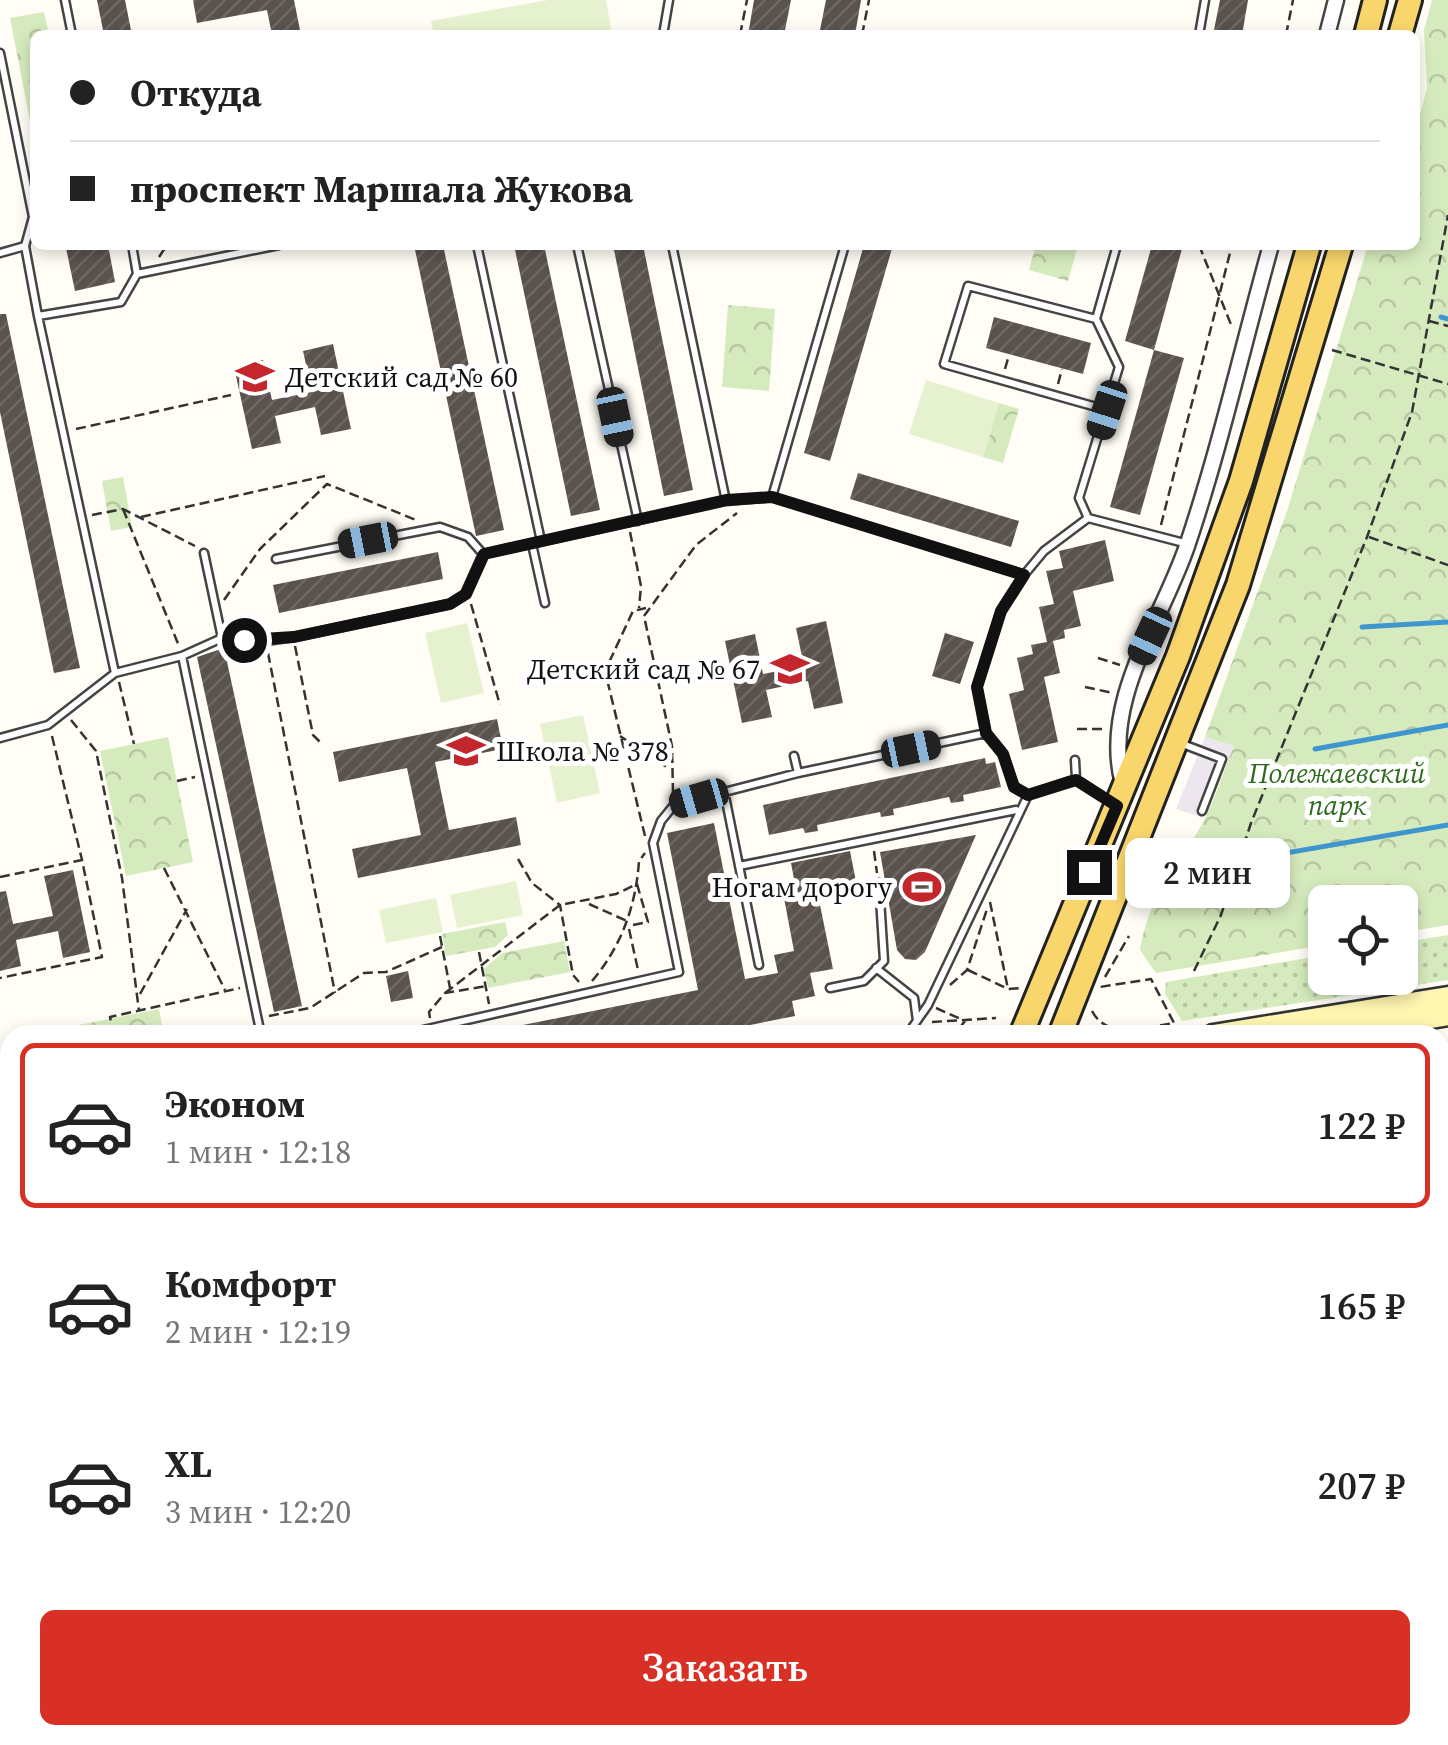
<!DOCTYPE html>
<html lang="ru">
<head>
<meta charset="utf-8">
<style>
  body { margin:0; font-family:"Source Serif 4",serif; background:#f2f2f2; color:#222; height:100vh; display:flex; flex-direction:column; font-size:38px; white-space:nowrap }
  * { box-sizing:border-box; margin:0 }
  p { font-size:32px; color:#767676 }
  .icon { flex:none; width:55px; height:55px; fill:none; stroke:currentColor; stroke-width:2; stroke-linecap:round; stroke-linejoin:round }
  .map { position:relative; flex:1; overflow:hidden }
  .sheet { position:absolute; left:0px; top:1025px; width:1450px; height:720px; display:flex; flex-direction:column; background:#fff; border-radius:30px 30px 0 0; box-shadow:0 5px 15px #0003 }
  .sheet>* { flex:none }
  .banner { position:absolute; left:30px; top:30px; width:1390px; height:220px; border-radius:15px; box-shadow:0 5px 15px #0003; display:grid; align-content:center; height:220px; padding:0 40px; background:#fff }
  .tools { position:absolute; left:1308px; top:885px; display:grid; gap:20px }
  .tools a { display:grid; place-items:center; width:110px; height:110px; border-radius:15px; background:#fff; box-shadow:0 5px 15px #0003; font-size:50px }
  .end { position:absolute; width:45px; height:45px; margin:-22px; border:12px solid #111; background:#fff; box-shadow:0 0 0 5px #fff }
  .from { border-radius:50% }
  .bubble { position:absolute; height:70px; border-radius:15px; background:#fff; box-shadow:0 5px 15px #0003; font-size:32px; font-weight:600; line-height:70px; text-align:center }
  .car { position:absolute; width:30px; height:60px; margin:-30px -15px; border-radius:12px; box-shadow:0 0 8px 2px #0007; background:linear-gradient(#222 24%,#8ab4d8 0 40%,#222 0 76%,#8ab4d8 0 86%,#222 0) }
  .banner b { display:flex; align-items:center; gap:35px; height:95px; font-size:38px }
  .banner b+b { border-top:2px solid #e0e0e0 }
  .banner i { width:25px; height:25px; background:#222 }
  ul { padding:18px 0 0; list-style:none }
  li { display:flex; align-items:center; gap:30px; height:165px; margin:0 20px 15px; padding:0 20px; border:5px solid transparent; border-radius:15px }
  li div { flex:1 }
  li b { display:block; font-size:38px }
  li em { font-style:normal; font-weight:600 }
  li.selected { border-color:#d93025 }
  li>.icon { width:90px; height:90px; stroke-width:1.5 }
  .cta { display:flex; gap:20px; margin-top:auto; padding:20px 40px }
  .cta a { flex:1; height:115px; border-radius:15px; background:#d93025; color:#fff; font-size:40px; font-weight:600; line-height:115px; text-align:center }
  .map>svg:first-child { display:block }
  .industrial { fill:#eee6ef }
  .grass { fill:url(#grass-dots) }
  .park { fill:url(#park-crowns) }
  .pitch { fill:#e6f2cf }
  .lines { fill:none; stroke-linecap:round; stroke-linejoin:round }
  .stream { stroke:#3f96cf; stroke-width:5 }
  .building { fill:url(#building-hatch) }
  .lane-casing { stroke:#444; stroke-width:11 }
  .street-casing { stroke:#444; stroke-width:19 }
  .secondary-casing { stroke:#333; stroke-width:25 }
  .primary-casing { stroke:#222; stroke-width:28 }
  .path { stroke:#333; stroke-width:2.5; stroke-dasharray:10 5; stroke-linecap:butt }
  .lane { stroke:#fff; stroke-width:6 }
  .street { stroke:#fff; stroke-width:14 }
  .secondary { stroke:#fff6b0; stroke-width:20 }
  .primary { stroke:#f9d66b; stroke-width:22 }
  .tram { stroke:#c4262e; stroke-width:2.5 }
  .route { stroke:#111; stroke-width:12 }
  .labels { text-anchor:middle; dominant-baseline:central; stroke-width:10; stroke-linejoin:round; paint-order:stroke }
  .poi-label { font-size:28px; fill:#111; stroke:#fff; text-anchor:start }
  .park-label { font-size:28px; font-style:italic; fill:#2f6b1f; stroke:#fff }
</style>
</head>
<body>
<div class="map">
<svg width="1448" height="1745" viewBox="0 0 1448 1745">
  <defs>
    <pattern id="grass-dots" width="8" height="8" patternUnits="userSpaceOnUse" patternTransform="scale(2.5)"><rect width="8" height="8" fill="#d5ebbd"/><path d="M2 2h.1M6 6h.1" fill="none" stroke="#b6c8a1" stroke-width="1.8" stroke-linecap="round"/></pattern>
    <pattern id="park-crowns" width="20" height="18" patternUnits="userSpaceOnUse" patternTransform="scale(2.5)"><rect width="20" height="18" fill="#d5ebbd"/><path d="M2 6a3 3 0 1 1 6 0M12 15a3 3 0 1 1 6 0" fill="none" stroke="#b6c8a1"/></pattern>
    <pattern id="building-hatch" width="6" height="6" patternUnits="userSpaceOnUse" patternTransform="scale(2.5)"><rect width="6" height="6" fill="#5a524d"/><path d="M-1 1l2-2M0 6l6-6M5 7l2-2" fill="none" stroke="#6d6662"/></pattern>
  </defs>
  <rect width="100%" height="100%" fill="#fffdf5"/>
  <path class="industrial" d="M1205 737 1234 746 1204 818 1176 809Z"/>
  <path class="grass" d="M1448 935V980L1182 1021 1165 994 1166 982 1325 955V978H1400V943Z"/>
  <path class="park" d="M1432 0H1448V925L1400 933V902H1325V945L1156 973 1140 950C1149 898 1170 875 1197 833 1213 807 1222 774 1234 746L1205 737 1288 508 1368 245H1415V133L1427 88 1424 30Z
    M44 12 49 35H35V147L10 18Z
    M1036 245H1078L1068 281 1029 270Z
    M728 305 775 309 769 391 722 387Z
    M999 403 1019 409 1003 463 983 457Z
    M123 477 132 527 111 531 102 481Z
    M168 737 193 862 126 876 100 751Z
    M505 922 508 935 495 947 446 956 442 934Z
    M564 941 570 972 488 988 484 969 502 953Z
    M159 1009 164 1035H50L49 1031Z
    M1448 1093V1745H1114L1093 1735H1440V1094Z"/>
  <path class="pitch" d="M548 0H606L612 35H434L431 21Z
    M926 380 999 403 983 457 909 434Z
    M467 623 484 693 441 703 425 633Z
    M583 715 600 793 557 803 540 724Z
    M516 881 523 915 457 928 450 895Z
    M436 898 443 932 386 943 379 910Z"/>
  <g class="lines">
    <path class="stream" d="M1441 317 1448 319
      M1362 627 1448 622
      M1315 749 1448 725
      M1269 856 1448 825"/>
  </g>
  <path class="building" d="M97 0H125L132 35H104Z
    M193 0H294L301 35H272L267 10 197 23Z
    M754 0H791L784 35H748Z
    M826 0H861L855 35H819Z
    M1220 0H1248L1242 35H1213Z
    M83 245H108L115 282 75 291 66 248Z
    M414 245H443L504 530 476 536Z
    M514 245H544L600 510 571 516Z
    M613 245H643L693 490 664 496Z
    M864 245H893L830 461 804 453Z
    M1152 245H1183L1154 350 1125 341Z
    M0 314H6L80 668 54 673 0 412Z
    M994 317 1091 343 1083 374 986 348Z
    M333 344 351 429 321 435 315 407 275 416 281 443 252 449 234 367 263 360 272 400 312 392 303 351Z
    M1154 350 1184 358 1140 515 1110 507Z
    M858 473 1019 521 1011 547 850 499Z
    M1105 540 1114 581 1073 591 1081 626 1064 630 1065 638 1053 641 1060 673 1044 677 1058 742 1022 750 1009 694 1024 690 1017 658 1033 654 1031 645 1047 642 1039 607 1054 604 1046 571 1063 568 1059 551Z
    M438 552 443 579 279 613 273 585Z
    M826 621 843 703 814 709 808 681 766 690 772 717 742 723 725 641 755 634 763 674 804 666 796 628Z
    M945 633 974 642 960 684 932 676Z
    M224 648 302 1006 274 1012 197 657Z
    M497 719 503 749 435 762 449 830 516 817 521 845 358 878 352 849 421 835 407 768 339 782 333 752Z
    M985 758 986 764 995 762 1001 787 963 795 964 801 951 803 949 797 893 809 894 815 881 817 880 812 817 825 818 831 805 833 803 828 769 835 763 805Z
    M714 823 745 979 778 973 774 955 794 951 784 898 797 895 791 863 850 851 858 892 819 900 833 969 810 973 815 996 792 1001 795 1016 699 1035H503V1029L698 990 667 833Z
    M976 835 925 952 916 960 905 959 897 950 880 852Z
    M73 870 90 952 63 958 58 931 16 940 21 966 0 971V892L6 891 13 924 53 916 44 876Z
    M408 971 413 998 391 1002 386 976Z"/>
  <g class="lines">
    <g class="lane-casing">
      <path id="lane" d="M65 0 72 35
        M663 35 669 0
        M1199 35 1205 0
        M0 53 33 217 25 246 38 316
        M132 245 137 274 279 245
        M477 245 541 541
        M577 245 638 521
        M672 245 726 501
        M0 253 25 246
        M1096 319 968 286 944 364 1107 410
        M772 497 845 245
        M1088 518 1188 544
        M532 544 545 603
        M204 553 222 638
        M276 559 440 527 468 537 483 554
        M115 673 182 656
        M0 738 48 725 115 673 38 316 121 302 137 274
        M1180 743 1222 759 1202 811
        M794 756 798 773
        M1075 760 1076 779
        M724 791 759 965
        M1028 795 1014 787 1003 754 986 733 977 687 1001 611 1024 575 1044 551 1088 518 1079 498 1119 367 1096 319 1117 245
        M739 866 1016 810
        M876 968 914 998 917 1021
        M830 988 864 981 884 961 879 883
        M261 1035 182 656 222 638 266 641 294 637 450 604 465 594 483 554 726 501 772 497 1024 575
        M401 1035 679 972 653 843 661 821 674 805 798 773 986 733
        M907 1035 928 1005 1028 795 1076 779 1112 803
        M0 1157 10 1155
        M0 1450 10 1445
        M0 1509 10 1556
        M0 1721 10 1719
        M48 1735 50 1745
        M152 1735 154 1745
        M255 1735 257 1745
        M508 1745 512 1735"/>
    </g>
    <g class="street-casing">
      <path id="street" d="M1327 35 1336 0
        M1123 784C1101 701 1161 622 1187 546 1220 448 1243 345 1271 245
        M0 1238 10 1236
        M0 1357 10 1355
        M646 1745 651 1735"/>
    </g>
    <g class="secondary-casing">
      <path id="secondary" d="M1213 1035 1448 997
        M1329 1035 1448 1015
        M0 1287 10 1284
        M0 1310 10 1308"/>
    </g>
    <g class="primary-casing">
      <path id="primary" d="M1366 35 1375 0
        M1400 35 1410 0
        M1021 1035 1178 656 1241 481 1309 245
        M1060 1035 1238 585 1341 245
        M712 1745 716 1735
        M741 1745 746 1735"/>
    </g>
    <path class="path" d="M740 35 747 0
      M862 35 869 0
      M1286 35 1293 0
      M1199 245 1232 327
      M159 257 167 245
      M1429 321 1448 326
      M1332 350 1448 384
      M1005 369 1009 355
      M1058 384 1062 369
      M76 429 231 395
      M123 509 179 646
      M92 515 123 509 195 546
      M141 517 325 476
      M1161 525 1232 245
      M630 532 641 586 639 608
      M1369 537 1448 565
      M224 600 260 549 327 484 416 520
      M471 604 500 705
      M295 646 313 735 322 744
      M268 653 335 993
      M1098 658 1120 665
      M119 682 134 744
      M1085 687 1113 693
      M71 720 96 751 122 878 139 1011
      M1077 729H1106
      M52 736 82 860
      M620 736 668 768
      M177 781 195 777
      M673 793 672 746 644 616 696 545 737 513
      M645 836 605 671 633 611 646 608
      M874 851 877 873
      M518 859 532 883 560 905 573 975 579 982
      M164 868 225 990
      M0 877 82 860 102 957 0 978
      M990 902 1008 989
      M589 904 627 921
      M629 929 638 970
      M440 936 450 988
      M479 952 489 1004
      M968 970 1008 989 1021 988
      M1194 971 1221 915 1251 823 1367 537 1412 412 1448 215
      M1105 977 1129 936
      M592 981C621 947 636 906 639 861L645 853
      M950 985 967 970 987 909
      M445 993 560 905 616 894 637 884 648 922 628 926
      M140 994 187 909
      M936 1008 965 1021 954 1035
      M1092 1011C1108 1041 1146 1027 1174 1023L1151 979 1100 987
      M269 1016 310 1008 364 973 386 972 442 947
      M430 1018 429 1012 445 993 487 986
      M932 1022 996 1018
      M114 1035 110 1017 240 988
      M0 1080 10 1073
      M1440 1089 1448 1087
      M1440 1287 1448 1289
      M0 1333 10 1331
      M1440 1353 1448 1343
      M1440 1529 1448 1530
      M1440 1543 1448 1542
      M0 1679 10 1686
      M1258 1735 1275 1743
      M770 1745 774 1735
      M1275 1745 1278 1735"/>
    <use href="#lane" class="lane"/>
    <use href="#street" class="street"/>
    <use href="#secondary" class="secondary"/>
    <use href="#primary" class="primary"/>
    <path class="tram" d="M1440 1060 1448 1059
      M850 1745 855 1735"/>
  </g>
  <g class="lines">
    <path class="route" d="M244 640 294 637 450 604 466 594 484 554 726 500 772 497 1024 575 1001 611 977 687 986 733 1003 754 1014 787 1028 795 1076 780 1117 806 1089 872"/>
  </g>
  <defs>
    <g id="school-bare" transform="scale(3)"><path d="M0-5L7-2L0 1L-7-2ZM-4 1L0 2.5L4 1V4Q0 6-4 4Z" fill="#c4262e" stroke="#fff" stroke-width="2.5" paint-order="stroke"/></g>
    <g id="stadium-bare" transform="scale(3)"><path d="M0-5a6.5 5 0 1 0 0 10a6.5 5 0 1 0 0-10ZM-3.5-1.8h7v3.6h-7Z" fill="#c4262e" stroke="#fff" stroke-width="2.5" paint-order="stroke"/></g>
  </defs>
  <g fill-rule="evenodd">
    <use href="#school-bare" x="255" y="377"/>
    <use href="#school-bare" x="790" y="669"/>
    <use href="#school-bare" x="466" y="751"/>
    <use href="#stadium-bare" x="922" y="887"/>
  </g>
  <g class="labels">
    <g class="poi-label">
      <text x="285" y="377">Детский сад № 60</text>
      <text x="760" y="669" text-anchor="end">Детский сад № 67</text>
      <text x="496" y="751">Школа № 378</text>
      <text x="892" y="887" text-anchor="end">Ногам дорогу</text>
    </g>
    <g class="park-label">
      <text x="1337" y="773">Полежаевский<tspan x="1337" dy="32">парк</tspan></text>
    </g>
  </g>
</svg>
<div class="tools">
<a><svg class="icon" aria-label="locate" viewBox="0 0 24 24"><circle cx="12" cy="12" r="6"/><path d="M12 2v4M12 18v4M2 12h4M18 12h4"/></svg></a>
</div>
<i class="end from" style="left:244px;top:640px"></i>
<i class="end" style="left:1089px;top:872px"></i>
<div class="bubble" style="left:1125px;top:838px;width:165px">2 мин</div>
<i class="car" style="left:1107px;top:410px;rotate:198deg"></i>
<i class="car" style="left:615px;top:417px;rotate:168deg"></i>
<i class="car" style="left:368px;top:540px;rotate:259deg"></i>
<i class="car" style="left:1150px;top:636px;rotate:205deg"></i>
<i class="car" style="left:911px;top:749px;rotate:78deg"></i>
<i class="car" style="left:699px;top:798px;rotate:254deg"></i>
<div class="banner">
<b><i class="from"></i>Откуда</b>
<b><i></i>проспект Маршала Жукова</b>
</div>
<section class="sheet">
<ul>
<li class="selected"><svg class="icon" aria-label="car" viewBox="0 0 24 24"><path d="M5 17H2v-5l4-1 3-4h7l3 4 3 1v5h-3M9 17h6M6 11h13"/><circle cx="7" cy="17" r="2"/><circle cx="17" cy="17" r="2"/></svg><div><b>Эконом</b><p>1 мин · 12:18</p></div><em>122 ₽</em></li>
<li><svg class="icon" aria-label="car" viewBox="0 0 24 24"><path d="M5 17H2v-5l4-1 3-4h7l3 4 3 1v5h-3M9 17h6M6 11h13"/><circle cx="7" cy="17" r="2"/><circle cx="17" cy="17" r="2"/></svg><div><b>Комфорт</b><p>2 мин · 12:19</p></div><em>165 ₽</em></li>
<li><svg class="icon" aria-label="car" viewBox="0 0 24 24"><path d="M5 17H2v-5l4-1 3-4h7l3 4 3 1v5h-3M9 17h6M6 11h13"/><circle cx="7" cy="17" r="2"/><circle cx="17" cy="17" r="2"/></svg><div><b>XL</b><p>3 мин · 12:20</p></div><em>207 ₽</em></li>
</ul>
<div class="cta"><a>Заказать</a></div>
</section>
</div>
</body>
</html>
